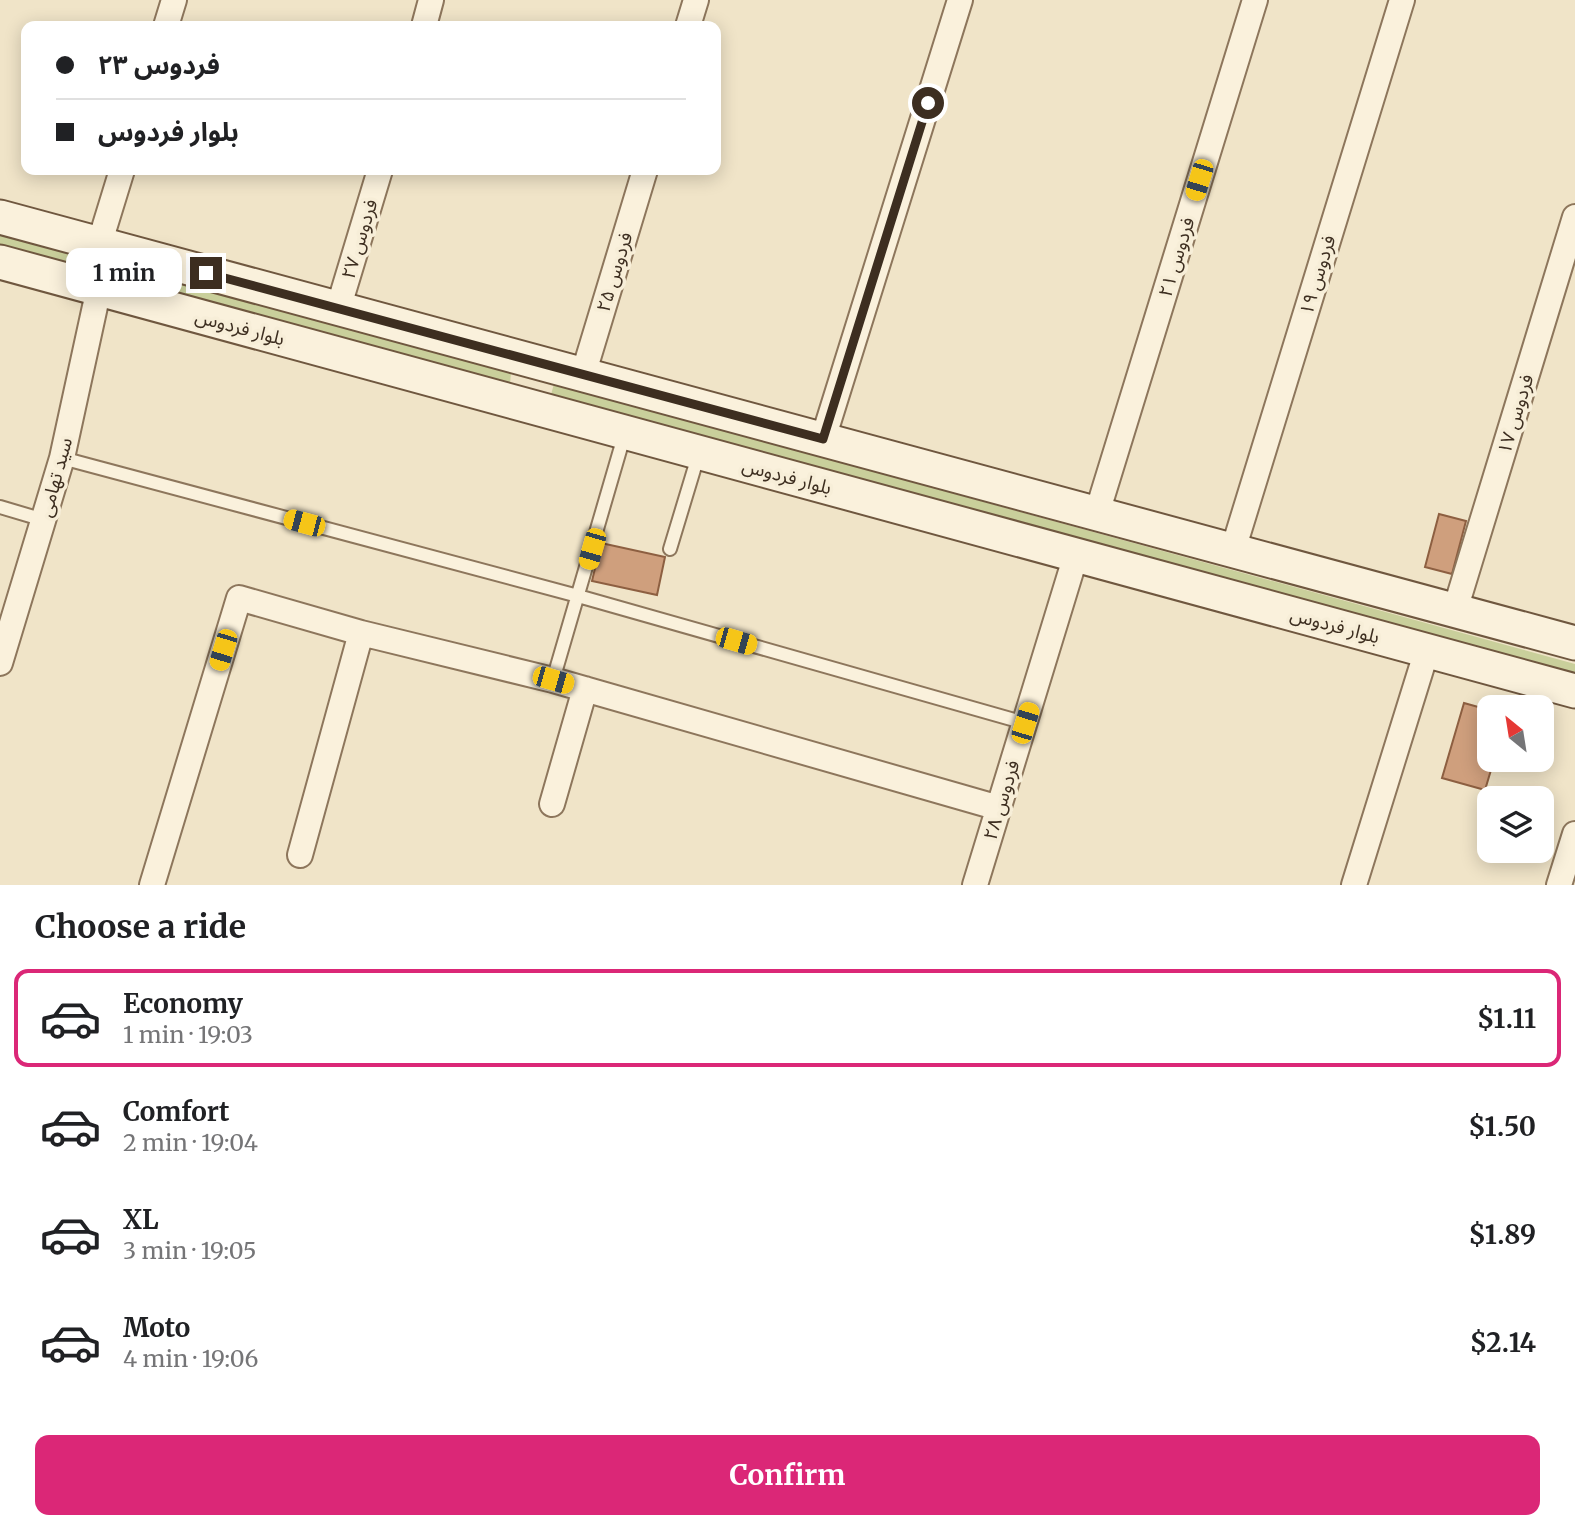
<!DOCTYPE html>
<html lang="en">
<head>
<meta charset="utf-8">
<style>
  body { margin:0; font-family:Merriweather,"Noto Sans Arabic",serif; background:#f6f6f6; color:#202124; height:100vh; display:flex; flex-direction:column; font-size:26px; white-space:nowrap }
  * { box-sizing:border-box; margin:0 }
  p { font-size:23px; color:#757577 }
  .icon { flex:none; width:38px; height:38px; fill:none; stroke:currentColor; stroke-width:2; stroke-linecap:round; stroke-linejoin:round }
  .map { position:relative; height:885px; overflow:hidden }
  .panel { display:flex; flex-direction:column; background:#fff; flex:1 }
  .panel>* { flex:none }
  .banner { position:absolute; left:21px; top:21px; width:700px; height:154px; border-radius:14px; box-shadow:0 4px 18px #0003; display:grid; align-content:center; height:154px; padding:0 35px; background:#fff }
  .needle { width:46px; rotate:330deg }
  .fabs { position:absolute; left:1477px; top:695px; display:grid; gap:14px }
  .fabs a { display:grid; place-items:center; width:77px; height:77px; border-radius:14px; background:#fff; box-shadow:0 4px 18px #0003; font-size:35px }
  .end { position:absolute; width:32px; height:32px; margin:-16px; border:9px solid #3d2e20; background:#fff; box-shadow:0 0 0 4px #fff }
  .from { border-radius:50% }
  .bubble { position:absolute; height:49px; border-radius:14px; background:#fff; box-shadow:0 4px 18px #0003; font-size:23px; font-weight:700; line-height:49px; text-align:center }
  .car { position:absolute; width:21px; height:42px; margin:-21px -10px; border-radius:9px; box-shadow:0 0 5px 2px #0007; background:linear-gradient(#f5c518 24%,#345 0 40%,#f5c518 0 76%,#345 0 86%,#f5c518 0) }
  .banner b { display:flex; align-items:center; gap:24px; height:66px; font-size:26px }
  .banner b+b { border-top:2px solid #e0e0e0 }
  .banner i { width:18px; height:18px; background:#202124 }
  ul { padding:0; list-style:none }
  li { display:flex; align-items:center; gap:21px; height:98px; margin:0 14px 10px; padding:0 21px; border:4px solid transparent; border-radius:14px }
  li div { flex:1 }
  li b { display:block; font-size:26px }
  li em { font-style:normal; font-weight:700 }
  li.active { border-color:#db2777 }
  li>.icon { width:63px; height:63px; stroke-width:1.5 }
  h2 { padding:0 35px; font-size:32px; line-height:84px }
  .cta { display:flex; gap:14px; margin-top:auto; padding:14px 35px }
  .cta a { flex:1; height:80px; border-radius:14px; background:#db2777; color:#fff; font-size:28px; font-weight:700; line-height:80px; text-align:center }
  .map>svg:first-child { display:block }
  .green { fill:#c9cf9b }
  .building { fill:#cf9f7d; stroke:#8d5f41; stroke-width:2 }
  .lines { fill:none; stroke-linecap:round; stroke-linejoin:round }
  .service-casing { stroke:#8d765c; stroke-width:16 }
  .minor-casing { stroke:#8d765c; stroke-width:28 }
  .secondary-casing { stroke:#6f573f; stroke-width:37 }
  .service { stroke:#faf1dc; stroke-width:12 }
  .minor { stroke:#faf1dc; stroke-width:24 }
  .secondary { stroke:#faf1dc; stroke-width:33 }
  .route { stroke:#3d2e20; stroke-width:9 }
  .labels { text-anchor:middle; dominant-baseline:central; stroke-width:7; stroke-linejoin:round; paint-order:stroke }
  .street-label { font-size:19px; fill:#3d2e20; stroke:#f7eed8 }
</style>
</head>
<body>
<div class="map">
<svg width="1575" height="885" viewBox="0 0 1575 885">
  <rect width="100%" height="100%" fill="#f0e4c8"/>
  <path class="green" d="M0 233 511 372 510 385 0 247Z
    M554 384 1575 664V678L550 398Z"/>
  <path class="building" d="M1439 514 1466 521 1452 574 1425 567Z
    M601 543 665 557 657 595 592 581Z
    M1464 703 1489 710V760H1494L1485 790 1442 778Z"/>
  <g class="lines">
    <g class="service-casing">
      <path id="service" d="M62 458 578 596 1025 723
        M0 507 44 520
        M670 549 699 453
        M553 680 625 433"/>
    </g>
    <g class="minor-casing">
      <path id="minor" d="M166 26 174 0
        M424 26 431 0
        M688 26 696 0
        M99 245 122 170
        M338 309 380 170
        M583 375 645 170
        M823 439 960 0
        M1097 513 1255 0
        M1233 550 1402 0
        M1455 610 1575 217
        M0 663 62 458 99 288
        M552 804 585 689
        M300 855 361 633
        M152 885 239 598 361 633 553 680 999 808
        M975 885 1076 555
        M1354 885 1427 650
        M1559 885 1575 834"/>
    </g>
    <g class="secondary-casing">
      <path id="secondary" d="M0 217 1575 643
        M0 262 1575 691"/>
    </g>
    <use href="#service" class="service"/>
    <use href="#minor" class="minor"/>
    <use href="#secondary" class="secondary"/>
  </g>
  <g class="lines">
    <path class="route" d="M206 273 823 439 928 103"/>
  </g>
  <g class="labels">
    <g class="street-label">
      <text transform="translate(359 239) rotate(-73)">فردوس ۲۷</text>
      <text transform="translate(1176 257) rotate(-73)">فردوس ۲۱</text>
      <text transform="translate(614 272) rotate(-73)">فردوس ۲۵</text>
      <text transform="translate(1317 275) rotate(-73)">فردوس ۱۹</text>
      <text transform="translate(240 327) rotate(15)">بلوار فردوس</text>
      <text transform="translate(1515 414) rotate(-73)">فردوس ۱۷</text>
      <text transform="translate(787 476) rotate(15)">بلوار فردوس</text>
      <text transform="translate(55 477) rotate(-75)">سید تهامی</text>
      <text transform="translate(1335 625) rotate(15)">بلوار فردوس</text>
      <text transform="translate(1001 800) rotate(-73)">فردوس ۲۸</text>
    </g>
  </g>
</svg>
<div class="fabs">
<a><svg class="needle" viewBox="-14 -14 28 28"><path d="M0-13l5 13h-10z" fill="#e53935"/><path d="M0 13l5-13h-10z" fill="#757577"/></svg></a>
<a><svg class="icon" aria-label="layers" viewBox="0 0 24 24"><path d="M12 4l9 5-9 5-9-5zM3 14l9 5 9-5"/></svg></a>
</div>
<i class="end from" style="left:928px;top:103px"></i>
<i class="end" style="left:206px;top:273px"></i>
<div class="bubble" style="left:66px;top:248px;width:116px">1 min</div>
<i class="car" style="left:1199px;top:180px;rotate:197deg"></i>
<i class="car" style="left:304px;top:523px;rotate:285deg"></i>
<i class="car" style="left:592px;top:549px;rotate:196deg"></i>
<i class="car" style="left:736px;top:641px;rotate:106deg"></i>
<i class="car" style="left:223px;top:650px;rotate:197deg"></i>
<i class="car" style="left:553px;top:680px;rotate:106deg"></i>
<i class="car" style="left:1025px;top:723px;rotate:17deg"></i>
<div class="banner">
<b><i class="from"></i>فردوس ۲۳</b>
<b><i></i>بلوار فردوس</b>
</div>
</div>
<section class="panel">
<h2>Choose a ride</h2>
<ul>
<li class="active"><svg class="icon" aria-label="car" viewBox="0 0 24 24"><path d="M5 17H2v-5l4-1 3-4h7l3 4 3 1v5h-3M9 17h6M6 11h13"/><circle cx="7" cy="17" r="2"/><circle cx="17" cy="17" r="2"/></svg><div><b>Economy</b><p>1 min · 19:03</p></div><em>$1.11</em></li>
<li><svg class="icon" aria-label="car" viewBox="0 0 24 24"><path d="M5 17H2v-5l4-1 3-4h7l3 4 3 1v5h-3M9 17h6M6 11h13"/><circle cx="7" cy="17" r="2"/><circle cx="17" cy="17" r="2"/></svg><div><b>Comfort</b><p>2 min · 19:04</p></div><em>$1.50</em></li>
<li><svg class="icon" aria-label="car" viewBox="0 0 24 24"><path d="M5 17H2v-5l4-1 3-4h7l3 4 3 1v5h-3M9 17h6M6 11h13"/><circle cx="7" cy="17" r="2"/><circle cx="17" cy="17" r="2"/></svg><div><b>XL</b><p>3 min · 19:05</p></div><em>$1.89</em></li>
<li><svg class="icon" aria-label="car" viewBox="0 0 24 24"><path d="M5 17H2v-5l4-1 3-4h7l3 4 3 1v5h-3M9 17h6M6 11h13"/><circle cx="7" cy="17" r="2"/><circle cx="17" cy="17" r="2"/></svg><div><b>Moto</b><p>4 min · 19:06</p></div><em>$2.14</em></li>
</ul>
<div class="cta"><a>Confirm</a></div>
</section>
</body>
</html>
